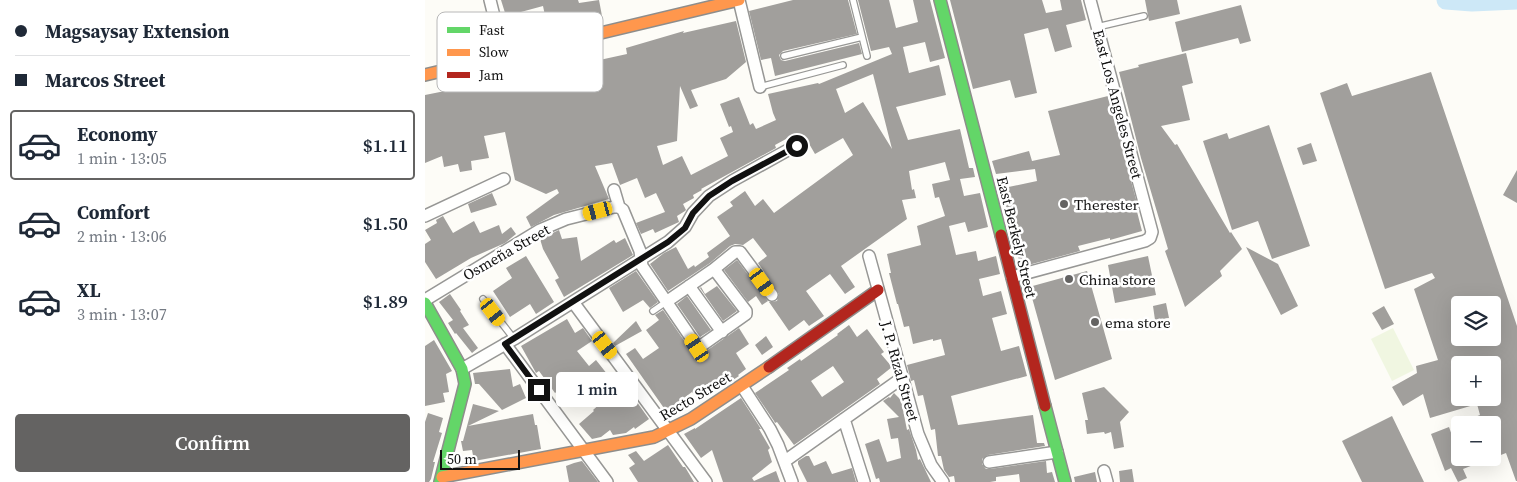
<!DOCTYPE html>
<html lang="en">
<head>
<meta charset="utf-8">
<style>
  body { margin:0; font-family:"Source Serif 4",serif; background:#f2f2f3; color:#1f2937; height:100vh; display:flex; flex-direction:column; font-size:19px; white-space:nowrap }
  * { box-sizing:border-box; margin:0 }
  p { font-size:16px; color:#747a83 }
  .icon { flex:none; width:28px; height:28px; fill:none; stroke:currentColor; stroke-width:2; stroke-linecap:round; stroke-linejoin:round }
  .map { position:relative; flex:1; overflow:hidden }
  .details { display:flex; flex-direction:column; background:#fff; width:425px }
  .details>* { flex:none }
  .top-card { display:grid; align-content:center; height:110px; padding:0 15px; background:#fff }
  .buttons { position:absolute; left:1026px; top:296px; display:grid; gap:10px }
  .buttons a { display:grid; place-items:center; width:50px; height:50px; border-radius:5px; background:#fff; box-shadow:0 5px 20px #0002; font-size:25px }
  .scale { position:absolute; left:15px; bottom:12px; width:80px; box-sizing:border-box; padding-left:5px; border:2px solid #111; border-top:0; font-size:14px; line-height:18px; white-space:nowrap; color:#111; -webkit-text-stroke:4px #fff; paint-order:stroke }
  .end { position:absolute; width:22px; height:22px; margin:-11px; border:6px solid #111; background:#fff; box-shadow:0 0 0 2px #fff }
  .from { border-radius:50% }
  .bubble { position:absolute; height:35px; border-radius:5px; background:#fff; box-shadow:0 5px 20px #0002; font-size:16px; font-weight:600; line-height:35px; text-align:center }
  .car { position:absolute; width:15px; height:30px; margin:-15px -8px; border-radius:6px; box-shadow:0 0 4px 1px #0007; background:linear-gradient(#f5c518 24%,#345 0 40%,#f5c518 0 76%,#345 0 86%,#f5c518 0) }
  .top-card b { display:flex; align-items:center; gap:18px; height:48px; font-size:19px }
  .top-card b+b { border-top:1px solid #e0e1e3 }
  .top-card i { width:12px; height:12px; background:#1f2937 }
  ul { padding:0; list-style:none }
  li { display:flex; align-items:center; gap:15px; height:70px; margin:0 10px 8px; padding:0 5px; border:2px solid transparent; border-radius:5px }
  li div { flex:1 }
  li b { display:block; font-size:19px }
  li em { font-style:normal; font-weight:600 }
  li.active { border-color:#646362 }
  li>.icon { width:45px; height:45px; stroke-width:1.5 }
  .primary-button { display:flex; gap:10px; margin-top:auto; padding:10px 15px }
  .primary-button a { flex:1; height:58px; border-radius:5px; background:#646362; color:#fff; font-size:20px; font-weight:600; line-height:58px; text-align:center }
  main { display:flex; flex:1; min-height:0 }
  .map>svg:first-child { display:block }
  .pitch { fill:#f0f6e1 }
  .lines { fill:none; stroke-linecap:round; stroke-linejoin:round }
  .river { stroke:#cde8f7; stroke-width:19 }
  .building { fill:#a19f9c; fill-rule:evenodd }
  .lane-casing { stroke:#979795; stroke-width:8 }
  .street-casing { stroke:#979795; stroke-width:14 }
  .fast-casing { stroke:#8e8d8b; stroke-width:14 }
  .slow-casing { stroke:#8e8d8b; stroke-width:14 }
  .jam-casing { stroke:#8e8d8b; stroke-width:14 }
  .lane { stroke:#fffffe; stroke-width:5.5 }
  .street { stroke:#fffffe; stroke-width:11 }
  .fast { stroke:#63d668; stroke-width:11 }
  .slow { stroke:#ff974d; stroke-width:11 }
  .jam { stroke:#b3261e; stroke-width:11 }
  .route { stroke:#111; stroke-width:6 }
  .poi-dot { fill:#646362; stroke:#fff; stroke-width:2 }
  .labels { text-anchor:middle; dominant-baseline:central; stroke-width:5; stroke-linejoin:round; paint-order:stroke }
  .street-label { font-size:15px; fill:#111; stroke:#fff }
  .poi-label { font-size:15px; fill:#111; stroke:#fff; text-anchor:start }
  .key { fill:#fff; stroke:#b8b8b8; stroke-width:1 }
  .key-label { font-size:14px; fill:#111 }
</style>
</head>
<body>
<main>
<section class="details">
<div class="top-card">
<b><i class="from"></i>Magsaysay Extension</b>
<b><i></i>Marcos Street</b>
</div>
<ul>
<li class="active"><svg class="icon" aria-label="car" viewBox="0 0 24 24"><path d="M5 17H2v-5l4-1 3-4h7l3 4 3 1v5h-3M9 17h6M6 11h13"/><circle cx="7" cy="17" r="2"/><circle cx="17" cy="17" r="2"/></svg><div><b>Economy</b><p>1 min · 13:05</p></div><em>$1.11</em></li>
<li><svg class="icon" aria-label="car" viewBox="0 0 24 24"><path d="M5 17H2v-5l4-1 3-4h7l3 4 3 1v5h-3M9 17h6M6 11h13"/><circle cx="7" cy="17" r="2"/><circle cx="17" cy="17" r="2"/></svg><div><b>Comfort</b><p>2 min · 13:06</p></div><em>$1.50</em></li>
<li><svg class="icon" aria-label="car" viewBox="0 0 24 24"><path d="M5 17H2v-5l4-1 3-4h7l3 4 3 1v5h-3M9 17h6M6 11h13"/><circle cx="7" cy="17" r="2"/><circle cx="17" cy="17" r="2"/></svg><div><b>XL</b><p>3 min · 13:07</p></div><em>$1.89</em></li>
</ul>
<div class="primary-button"><a>Confirm</a></div>
</section>
<div class="map">
<svg width="1092" height="482" viewBox="0 0 1092 482">
  <rect width="100%" height="100%" fill="#fdfcf7"/>
  <path class="pitch" d="M968 328 989 370 967 381 946 339Z"/>
  <g class="lines">
    <path class="river" d="M1021 0 1047 2 1092 0"/>
  </g>
  <path class="building" d="M76 0H153L154 3 174 0 177 16 156 19V22L123 30 118 6 81 16Z
    M368 0H423L432 34 358 51 354 55 356 60 360 61 434 43 437 54 350 76 346 58 336 60 324 11Z
    M433 0H464L471 28 493 22 488 0H505L520 58 505 62 500 42 478 47 484 73 514 65 521 95 471 107 483 140 535 129 544 168H548L550 177 535 179 539 196 555 193 563 227 543 232 540 222 524 226 531 255 551 251 553 261 571 256 575 274 554 279 558 296 576 291 582 314 567 318 576 351 594 346 602 376 526 396 533 425 608 415 612 443H619L620 446 563 455 557 459V464L561 469H565L621 461 622 473 627 472 630 482H595L594 474 571 477V481L565 482H530L529 476 524 477 519 470 516 456H513L510 429 506 430 498 395 493 396 489 380 486 381 482 365 520 355 516 339 508 341V339L488 344 484 326 479 327 473 304H472L464 273H466L462 254 496 245 492 226 520 216 514 197 510 198 507 184 525 180 520 162 484 171 487 190 489 189 491 198 477 200 482 219 416 266 430 287 420 294 405 274 381 291 399 316 384 326 379 320 364 331 344 302 352 301 354 294 333 263 342 256 328 238 318 245 310 244 305 246 285 263 243 291 225 264 239 253 251 247 263 269 269 265 270 267 284 257 282 253 305 236 292 217 308 206 305 202 320 191 330 206 338 199 349 213 428 155 418 138 390 154 379 135 374 138 372 133 350 145 351 148 276 189 277 190 268 195 269 198 258 204 261 210 260 211 252 216 254 222 230 233 228 229 216 234 211 223 240 212 231 193 220 198 212 178 195 185 187 163 170 166 184 199 129 215 106 227 101 217 134 193 132 189 121 194 90 180 80 132 59 136 64 158 46 161 47 170 35 172 33 164 19 167 17 156 0 163V95L50 85 49 74 62 70 64 77 75 74 78 87 107 82 106 75 202 54 201 48 259 31 258 33 311 21 321 62 301 79 266 90 273 106 265 109 255 86 252 141 232 146 238 165 257 156 266 175 303 156 295 138 308 132 306 126 304 127 295 104 314 97 325 125 328 123 331 129 351 120 348 113 343 94 393 83 394 84 467 54 464 47 446 51ZM448 74 467 149 438 102 420 113 411 89Z
    M525 0H617L621 13 637 10 635 0H656L661 20 641 25 647 47 630 52 623 28 599 34 612 93 590 98 585 80 548 89Z
    M720 0H752L755 14 724 21Z
    M816 5 826 41 815 44 813 38 757 52 750 22Z
    M761 53 768 83 757 86 765 120 736 126 750 145 752 144 805 233 806 232 817 249 795 271 797 276 760 307 740 251 743 249 716 158 694 72 714 67 713 65Z
    M1006 72 1092 326V481H1091L1081 453 1068 458V425H1030L1055 415 1052 404 1005 418 998 394 978 406 967 387 992 373 991 366 1013 360 989 289 1010 278 1007 273 960 289 895 93 922 83 927 96ZM1035 305H1068V338H1035ZM1035 365H1068V398H1035Z
    M683 96 712 203 710 204 717 231 685 240V238L653 246 655 251 596 267 574 189 612 181 610 169 571 174 567 161 604 151 607 161 635 155 623 111Z
    M844 125 885 246 847 259 833 221 807 230 778 141 802 133 804 139Z
    M886 143 892 161 878 165 872 148Z
    M1092 170V203L1078 195Z
    M67 193 72 205 46 213 43 204Z
    M18 216 28 233 49 221 55 233 74 225 77 234 86 227 91 234 80 243 46 258 11 279 0 262V244L6 240 0 230 12 223 11 220Z
    M134 230 137 239 152 237 156 261 189 240 191 243 200 238 208 255 139 297 130 280 134 278 118 249 115 239Z
    M821 247 853 264 873 306 856 315Z
    M101 256 129 302 111 314 105 304 85 317 68 291 87 278 81 268Z
    M723 256 731 295 690 303 683 265Z
    M312 260 343 301 337 305 331 296 323 302 299 270Z
    M211 271 233 302 225 308 218 300 198 312 184 288Z
    M662 271 687 359 630 380 604 287Z
    M292 286 312 311 298 321 275 288 276 287 280 294Z
    M25 294 36 310 35 311 44 325 38 328 53 348 47 353 31 333 30 334 23 323 28 320 14 302Z
    M262 296 286 330 275 337 252 304Z
    M741 303 744 318 730 320 728 306Z
    M959 306 969 324 957 330 947 313Z
    M238 310 267 352 270 355 277 354 314 328 324 344 311 353 321 369 313 375 314 376 311 378 275 401 267 392 241 411 201 354 210 348 218 359 234 348 221 330 234 320 230 315Z
    M142 319 150 333 158 328 167 341 152 351 164 366 171 360 194 389 199 384 224 419 210 429 209 427 201 433 188 435 185 430 176 437 167 439 154 424 169 411 168 410 177 402 170 393 172 390 162 377 161 378 156 373 130 393 114 371 111 373 96 346Z
    M211 321 217 331 190 346 188 343Z
    M424 325 432 337 442 329 459 352 456 354 467 367 452 379 455 384 369 445 352 422 350 423 349 421 330 393 364 370 362 368 375 359 376 361 413 335 412 334ZM408 366 419 382 397 397 386 381Z
    M341 336 348 347 337 355 330 345Z
    M9 340 27 371 21 374 24 392 18 393 20 402 0 406V346Z
    M85 369 88 387 95 384 101 398 77 410 54 384H50L48 373Z
    M679 387 704 412 695 422 699 447 689 449 686 432 680 434 679 432 662 434 660 420H663L657 393Z
    M469 393 476 400 482 430 484 429 491 450 493 460 495 459 506 482H455L454 478 451 479 440 444 454 439 462 462 476 458 473 438 466 439 462 419 474 417 458 401 464 397 465 398Z
    M316 398 336 429H334L345 448 343 450 347 462 327 478 329 481 351 471 355 482H298L287 450 276 458 259 434 270 428V429Z
    M48 404 74 411 43 426 108 414 110 425H112L116 449 49 461 47 450 38 451 36 441H38Z
    M3 413 18 418 14 432 17 433 8 462H10L6 479 4 482H0V422Z
    M967 416 999 482H937L917 441Z
    M1024 427 1035 458H1066L1038 469 1042 478 1033 482 1026 468 1020 471 1006 434Z
    M243 445 258 467H260L269 482H213L204 468 210 464 203 455 211 451 219 461Z
    M381 456H384L389 466 401 461 407 474 427 468 431 482H382L373 464V461Z
    M157 461 173 482H144L141 466 149 463Z
    M707 469 709 482H695L694 471Z
    M670 472 672 482H650L649 477Z"/>
  <g class="lines">
    <g class="lane-casing">
      <path id="lane" d="M428 0 442 56
        M672 27 719 16
        M359 56 437 37
        M335 87 418 65
        M58 299 89 339
        M228 311 241 302"/>
    </g>
    <g class="street-casing">
      <path id="street" d="M65 0 79 56
        M314 0 335 87
        M189 190 194 207 198 210 215 251 217 266 273 348 321 314V311L289 269
        M0 216 79 179
        M444 256 493 434 506 465 518 482
        M587 277 720 241 725 238 727 232 665 0
        M264 286 297 332
        M0 300 115 230 141 219 189 207H194
        M148 302 281 482
        M241 302 289 269 310 252H315L347 295
        M80 344 182 482
        M37 369 89 339 243 242 260 227 268 213 284 196 307 181 372 145
        M317 386 345 429 353 445 367 482
        M419 419 439 482
        M360 461 477 378
        M564 462 632 452
        M679 471 682 482"/>
    </g>
    <g class="fast-casing">
      <path id="fast" d="M515 0 576 235
        M0 303 37 369 40 384 15 482
        M620 406 640 482"/>
    </g>
    <g class="slow-casing">
      <path id="slow" d="M0 75 314 0
        M17 477 229 437 266 419 344 367"/>
    </g>
    <g class="jam-casing">
      <path id="jam" d="M576 235 620 406
        M344 367 453 290"/>
    </g>
    <use href="#lane" class="lane"/>
    <use href="#street" class="street"/>
    <use href="#fast" class="fast"/>
    <use href="#slow" class="slow"/>
    <use href="#jam" class="jam"/>
  </g>
  <g class="lines">
    <path class="route" d="M114 390 80 344 243 242 260 228 268 213 284 196 307 181 372 146"/>
  </g>
  <g class="poi-dot">
    <circle cx="639" cy="204" r="5"/>
    <circle cx="644" cy="279" r="5"/>
    <circle cx="670" cy="322" r="5"/>
  </g>
  <g class="labels">
    <g class="street-label">
      <text transform="translate(693 104) rotate(75)">East Los Angeles Street</text>
      <text transform="translate(592 237) rotate(76)">East Berkely Street</text>
      <text transform="translate(81 252) rotate(-30)">Osmeña Street</text>
      <text transform="translate(475 371) rotate(74)">J. P. Rizal Street</text>
      <text transform="translate(270 396) rotate(-31)">Recto Street</text>
    </g>
    <g class="poi-label">
      <text x="649" y="204">Therester</text>
      <text x="654" y="279">China store</text>
      <text x="680" y="322">ema store</text>
    </g>
  </g>
  <rect x="12" y="12" width="166" height="80" rx="8" class="key"/>
  <rect x="22" y="27" width="23" height="6" fill="#63d668"/>
  <rect x="22" y="49" width="23" height="7" fill="#ff974d"/>
  <rect x="22" y="72" width="23" height="6" fill="#b3261e"/>
  <g class="key-label">
    <text x="54" y="35">Fast</text>
    <text x="54" y="57">Slow</text>
    <text x="54" y="80">Jam</text>
  </g>
</svg>
<div class="buttons">
<a><svg class="icon" aria-label="layers" viewBox="0 0 24 24"><path d="M12 4l9 5-9 5-9-5zM3 14l9 5 9-5"/></svg></a>
<a>+</a>
<a>−</a>
</div>
<div class="scale">50 m</div>
<i class="end from" style="left:372px;top:146px"></i>
<i class="end" style="left:114px;top:390px"></i>
<div class="bubble" style="left:131px;top:372px;width:82px">1 min</div>
<i class="car" style="left:173px;top:211px;rotate:255deg"></i>
<i class="car" style="left:337px;top:282px;rotate:144deg"></i>
<i class="car" style="left:68px;top:312px;rotate:143deg"></i>
<i class="car" style="left:180px;top:345px;rotate:143deg"></i>
<i class="car" style="left:272px;top:348px;rotate:326deg"></i>
</div>
</main>
</body>
</html>
